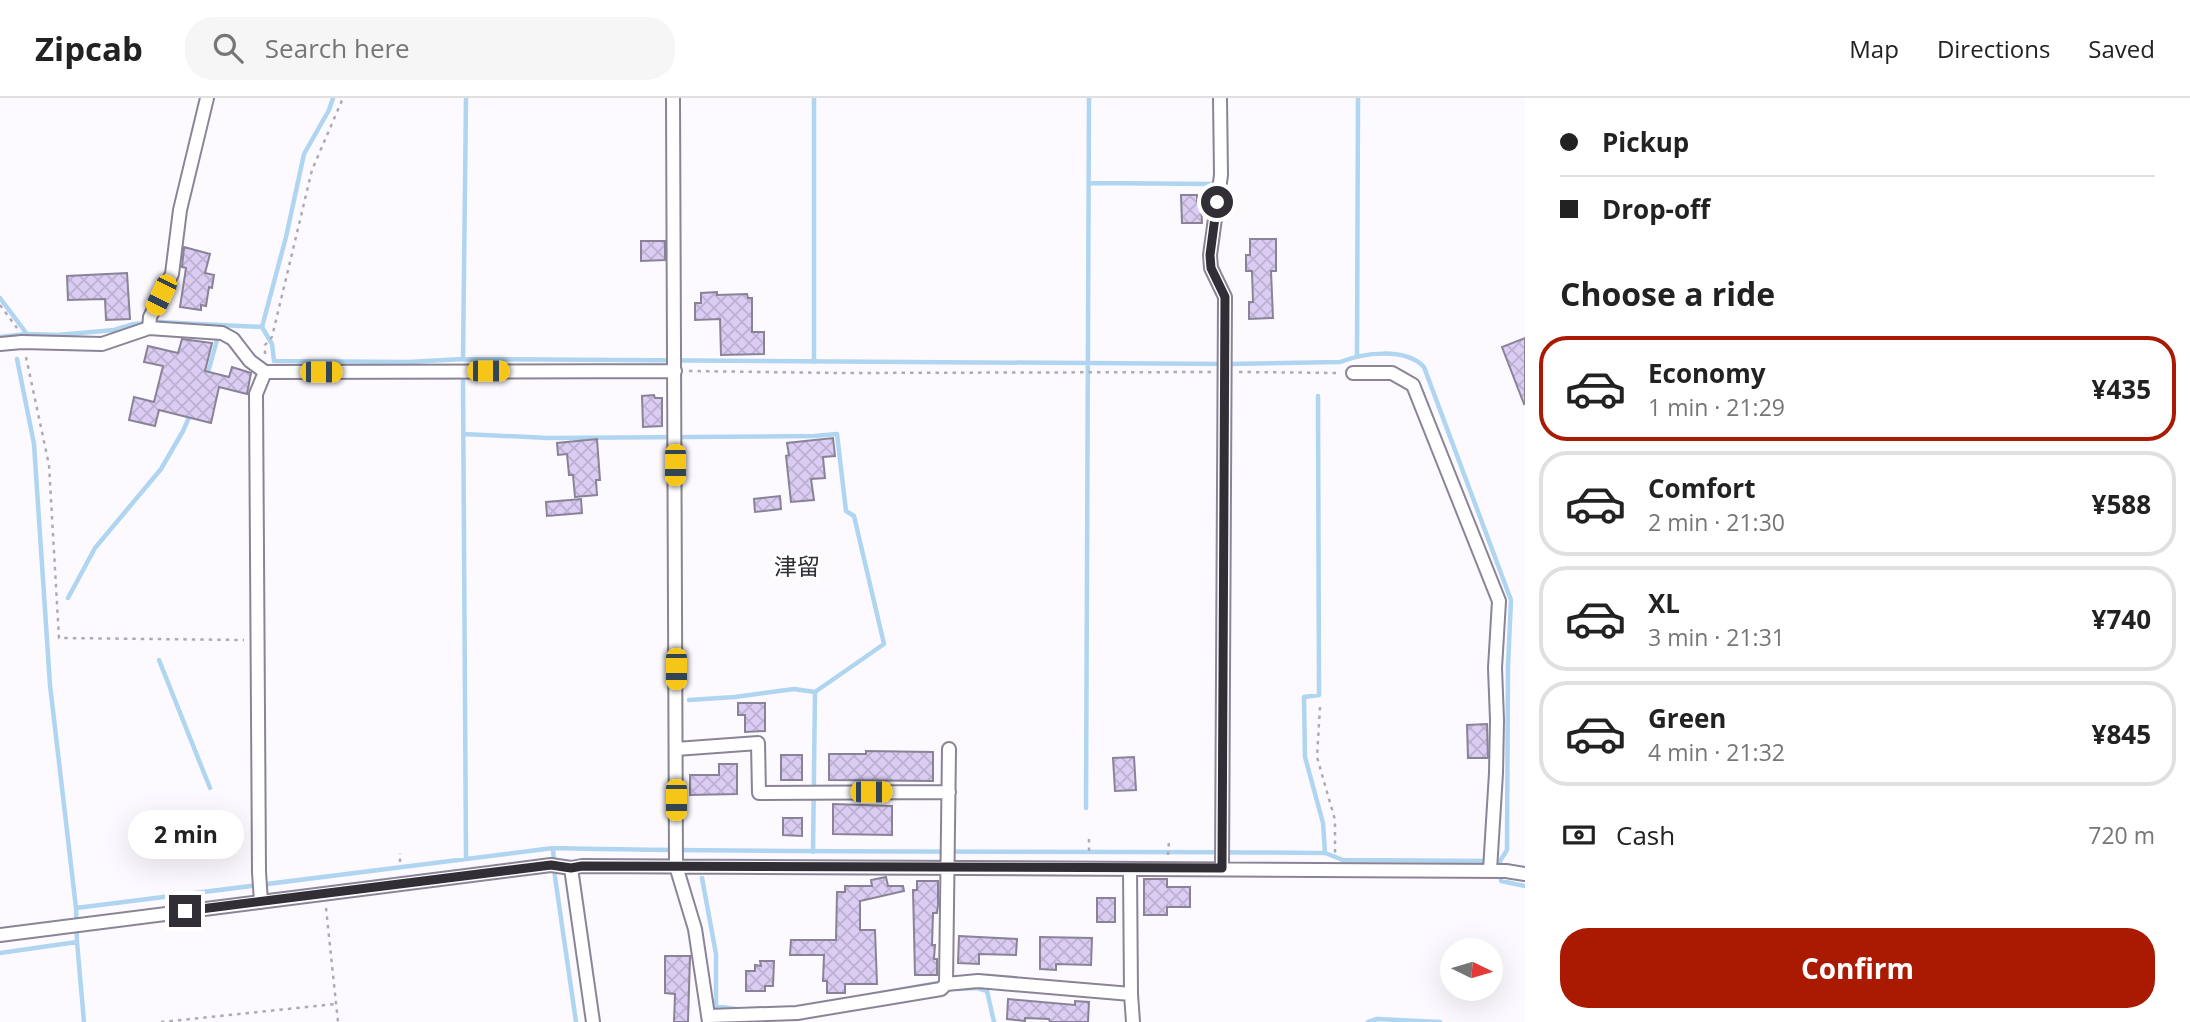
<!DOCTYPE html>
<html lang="en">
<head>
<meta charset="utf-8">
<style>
  body { margin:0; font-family:"Open Sans","Noto Sans JP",sans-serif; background:#f6f6f6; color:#222; height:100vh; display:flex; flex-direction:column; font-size:26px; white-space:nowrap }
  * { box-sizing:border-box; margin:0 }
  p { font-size:23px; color:#767676 }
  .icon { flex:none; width:38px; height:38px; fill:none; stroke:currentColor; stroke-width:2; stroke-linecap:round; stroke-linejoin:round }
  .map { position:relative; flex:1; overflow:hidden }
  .drawer { display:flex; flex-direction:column; background:#fff; width:665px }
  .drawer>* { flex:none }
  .hud { display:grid; align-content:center; height:154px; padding:0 35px; background:#fff }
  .needle { width:46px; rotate:95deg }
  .tools { position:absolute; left:1440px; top:840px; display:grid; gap:14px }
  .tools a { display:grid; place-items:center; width:63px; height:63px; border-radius:50%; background:#fff; box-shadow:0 7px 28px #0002; font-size:35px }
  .end { position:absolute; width:32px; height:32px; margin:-16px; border:9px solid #312e36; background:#fff; box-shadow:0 0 0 4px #fff }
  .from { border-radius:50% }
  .bubble { position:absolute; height:49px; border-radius:24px; background:#fff; box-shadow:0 7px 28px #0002; font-size:23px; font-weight:700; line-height:49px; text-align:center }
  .car { position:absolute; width:21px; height:42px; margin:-21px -10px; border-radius:9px; box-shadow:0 0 5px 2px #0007; background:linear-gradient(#f5c518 24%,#345 0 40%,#f5c518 0 76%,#345 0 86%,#f5c518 0) }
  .hud b { display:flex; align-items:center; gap:24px; height:66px; font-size:26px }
  .hud b+b { border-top:2px solid #e0e0e0 }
  .hud i { width:18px; height:18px; background:#222 }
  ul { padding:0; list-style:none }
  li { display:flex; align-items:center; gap:21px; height:105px; margin:0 14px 10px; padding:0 21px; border:4px solid #e0e0e0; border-radius:28px }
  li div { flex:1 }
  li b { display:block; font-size:26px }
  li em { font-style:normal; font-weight:700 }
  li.on { border-color:#aa1a02 }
  li>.icon { width:63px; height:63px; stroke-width:1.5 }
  h2 { padding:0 35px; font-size:32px; line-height:84px }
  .pay { display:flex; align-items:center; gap:18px; height:77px; padding:0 35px; font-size:26px }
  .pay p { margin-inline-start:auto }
  .button { display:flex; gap:14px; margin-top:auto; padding:14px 35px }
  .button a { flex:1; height:80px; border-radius:28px; background:#aa1a02; color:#fff; font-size:28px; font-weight:700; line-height:80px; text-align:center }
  header { display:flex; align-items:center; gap:42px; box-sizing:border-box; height:98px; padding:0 35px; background:#fff; border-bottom:2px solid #e0e0e0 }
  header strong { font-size:33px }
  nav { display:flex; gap:38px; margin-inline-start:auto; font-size:24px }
  .search { width:490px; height:63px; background:#f6f6f6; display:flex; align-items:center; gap:18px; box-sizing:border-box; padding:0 24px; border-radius:28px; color:#767676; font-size:26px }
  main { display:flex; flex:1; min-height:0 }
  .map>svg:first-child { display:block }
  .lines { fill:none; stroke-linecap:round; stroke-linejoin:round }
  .stream { stroke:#b0d5f0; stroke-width:4.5 }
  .building { fill:url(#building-cross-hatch); stroke:#8a8397; stroke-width:2 }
  .street-casing { stroke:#8b8497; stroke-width:16 }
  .path { stroke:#adabb1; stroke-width:2.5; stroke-dasharray:3.5 5; stroke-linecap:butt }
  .street { stroke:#fff; stroke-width:12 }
  .route { stroke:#312e36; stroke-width:9 }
  .labels { text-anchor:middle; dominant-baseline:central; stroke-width:5; stroke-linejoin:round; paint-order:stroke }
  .neighbourhood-label { font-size:23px; fill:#312e36; stroke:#fff }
</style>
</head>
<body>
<header>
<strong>Zipcab</strong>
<div class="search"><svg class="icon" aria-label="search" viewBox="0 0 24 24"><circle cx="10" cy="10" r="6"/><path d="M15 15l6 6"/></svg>Search here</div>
<nav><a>Map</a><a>Directions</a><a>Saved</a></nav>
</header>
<main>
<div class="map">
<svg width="1525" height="924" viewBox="0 0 1525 924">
  <defs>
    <pattern id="building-cross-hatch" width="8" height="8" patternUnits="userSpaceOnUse" patternTransform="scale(1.75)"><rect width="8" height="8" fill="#dbccf3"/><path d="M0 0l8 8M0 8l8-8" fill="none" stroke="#bcb0d1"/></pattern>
  </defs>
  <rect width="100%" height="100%" fill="#fcfaff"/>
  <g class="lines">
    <path class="stream" d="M333 0 329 12 304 56 286 139 262 229 272 246 274 263 408 264 463 261 1228 266 1340 264C1363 255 1405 249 1424 269L1511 502 1508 568 1507 752 1500 763 1501 783 1525 788
      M1089 85 1213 86
      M0 200 27 236 58 237 114 232 134 226 159 224 262 229
      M0 239 26 236
      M1357 258 1358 0
      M17 261 34 346 50 587 76 810
      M463 261 466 0
      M814 264V0
      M207 278 217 242
      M463 283 466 760
      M1318 298 1319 597 1304 599 1305 659 1323 725 1325 755
      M463 336 548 340 814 338 837 336 846 413 854 418 884 546 815 594 813 754
      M68 500 95 450 161 371 183 333 191 315
      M159 562 210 690
      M689 602 735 599 794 591 815 594
      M1086 710 1089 0
      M553 750C811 756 1068 752 1325 755L1343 762 1488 763
      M702 780 716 856V908L742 912
      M77 844 84 924
      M0 855 77 844 76 810 553 750 555 779 576 924
      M957 891 977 890 987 893 994 924
      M882 895 938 885 942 887
      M1368 924 1377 921 1440 924"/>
  </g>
  <path class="building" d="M1181 97H1197V103H1201L1202 125H1182Z
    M1250 141H1276V173H1271L1273 220 1249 221V204H1253L1252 173H1246V157H1250Z
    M641 143H665V162L641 163Z
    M184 149 210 156 205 175 214 177 212 190 209 189 206 208 201 207V212L180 209 186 170 182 169Z
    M127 175 130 221 106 222 105 201 68 202 67 178Z
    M717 194V197L747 196 748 200H752V234H764V256L721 257 720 221 695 222V205H701V195Z
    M1525 240V305L1524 306 1502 249Z
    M182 241 212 245 205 273 229 279 232 269 251 275 247 296 219 289 211 325 159 312 155 328 129 322 134 299 154 304 163 268 144 264 148 248 178 255Z
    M654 297 655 300H662V328L643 329 642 298Z
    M833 340 835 358 823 359 825 380 811 381 814 402 791 404 786 358 789 357 787 345Z
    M597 341 600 382H596L597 397 575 399 573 377H569L567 356 558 357 557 345Z
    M780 398 781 411 755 414 754 401Z
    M581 401 582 415 547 418 546 404Z
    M738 605H765V633L745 634V617H738Z
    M1487 626 1488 660H1468L1467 627Z
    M866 653 933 654V683L829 682V656H866Z
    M781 657H802V682H781Z
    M1134 659 1136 692 1115 693 1113 660Z
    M719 666H737V696L690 697V677H719Z
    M833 706 892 708V737L833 736Z
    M783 720H802V738L783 737Z
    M886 779 888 788H903L904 793 860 803V832H875L877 886H845V895H827V883H823L824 857H790L791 842H836L837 794H845V788H872L871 782Z
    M1144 781H1167V789H1190V809H1167V817H1144Z
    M917 783H938V807L937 815H933L932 847H935L934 861H937V877H915L913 792H917Z
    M1097 800H1115V824H1097Z
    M959 838 1017 841 1016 857 979 856V866L958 865Z
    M1040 839 1092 840 1091 867 1056 866V872L1040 871Z
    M665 858H690L688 924H674L675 896 665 895Z
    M760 863H774L773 888H765V893H746V873H755V867L761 868Z
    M1008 901 1075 907V903L1089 904 1088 924H1050L1049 921 1025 920V923L1007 921Z"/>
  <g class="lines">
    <g class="street-casing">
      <path id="street" d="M673 0 676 768 695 831 709 924
        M1220 0 1221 77 1210 157 1211 170 1225 199 1222 770
        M149 230 150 219 172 176 180 112 207 0
        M0 246 22 244 102 246 149 230 222 235 233 241 250 263 265 274 675 273
        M1353 275H1392L1413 287 1499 503 1495 570 1497 622 1496 675 1490 772
        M676 651 758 645 759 695 949 694
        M571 770 593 924
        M1130 771 1131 896 1133 924
        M261 804 259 774 256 296 265 274
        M0 837 551 767 571 770 582 768 1506 773 1525 776
        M946 886 949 651
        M709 918 797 915 941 891 946 886 978 883 1131 896"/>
    </g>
    <path class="path" d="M0 207 17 230
      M265 256V247L272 239 312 72 343 0
      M26 259 49 367 59 540 244 542
      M689 273 839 275 1211 274
      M1239 274 1340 275
      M1320 609 1317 659 1335 722V757
      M1089 741V757
      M1168 757 1169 743
      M400 764V755
      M326 810 338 924
      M161 924 336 906"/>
    <use href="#street" class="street"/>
  </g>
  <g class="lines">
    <path class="route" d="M185 813 551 767 571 770 582 768 1222 770 1225 199 1211 170 1210 157 1217 104"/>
  </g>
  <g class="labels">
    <g class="neighbourhood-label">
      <text x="797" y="468">津留</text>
    </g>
  </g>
</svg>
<div class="tools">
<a><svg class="needle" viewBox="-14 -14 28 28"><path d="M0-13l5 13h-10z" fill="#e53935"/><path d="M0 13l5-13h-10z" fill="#767676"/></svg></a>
</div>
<i class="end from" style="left:1217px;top:104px"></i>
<i class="end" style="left:185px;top:813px"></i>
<div class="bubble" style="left:128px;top:712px;width:116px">2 min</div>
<i class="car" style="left:161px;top:197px;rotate:206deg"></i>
<i class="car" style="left:488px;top:273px;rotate:90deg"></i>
<i class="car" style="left:321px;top:274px;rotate:90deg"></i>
<i class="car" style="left:675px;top:367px;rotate:180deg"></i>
<i class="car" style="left:676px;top:571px;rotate:180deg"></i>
<i class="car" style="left:871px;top:694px;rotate:90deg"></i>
<i class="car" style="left:676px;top:702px;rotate:180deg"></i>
</div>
<section class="drawer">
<div class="hud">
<b><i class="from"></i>Pickup</b>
<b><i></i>Drop-off</b>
</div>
<h2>Choose a ride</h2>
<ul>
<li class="on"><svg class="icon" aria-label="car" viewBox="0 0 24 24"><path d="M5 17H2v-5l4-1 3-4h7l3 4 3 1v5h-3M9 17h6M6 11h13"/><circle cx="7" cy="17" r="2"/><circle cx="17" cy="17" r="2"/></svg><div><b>Economy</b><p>1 min · 21:29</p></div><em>¥435</em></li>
<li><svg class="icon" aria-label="car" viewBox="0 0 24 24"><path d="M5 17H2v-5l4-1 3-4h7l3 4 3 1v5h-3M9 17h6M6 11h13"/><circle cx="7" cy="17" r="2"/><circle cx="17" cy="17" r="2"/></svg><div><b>Comfort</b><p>2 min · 21:30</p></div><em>¥588</em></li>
<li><svg class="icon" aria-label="car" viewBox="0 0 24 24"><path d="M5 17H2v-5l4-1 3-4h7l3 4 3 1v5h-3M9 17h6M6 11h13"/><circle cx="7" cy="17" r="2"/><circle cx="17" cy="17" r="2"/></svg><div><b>XL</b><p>3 min · 21:31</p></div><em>¥740</em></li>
<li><svg class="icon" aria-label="car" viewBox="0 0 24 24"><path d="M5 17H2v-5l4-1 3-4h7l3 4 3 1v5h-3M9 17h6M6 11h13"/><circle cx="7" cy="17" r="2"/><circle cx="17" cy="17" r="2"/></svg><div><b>Green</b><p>4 min · 21:32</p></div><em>¥845</em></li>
</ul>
<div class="pay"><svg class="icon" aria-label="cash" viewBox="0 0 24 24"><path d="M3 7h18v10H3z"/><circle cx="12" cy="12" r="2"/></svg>Cash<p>720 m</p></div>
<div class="button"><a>Confirm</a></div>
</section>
</main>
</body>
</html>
